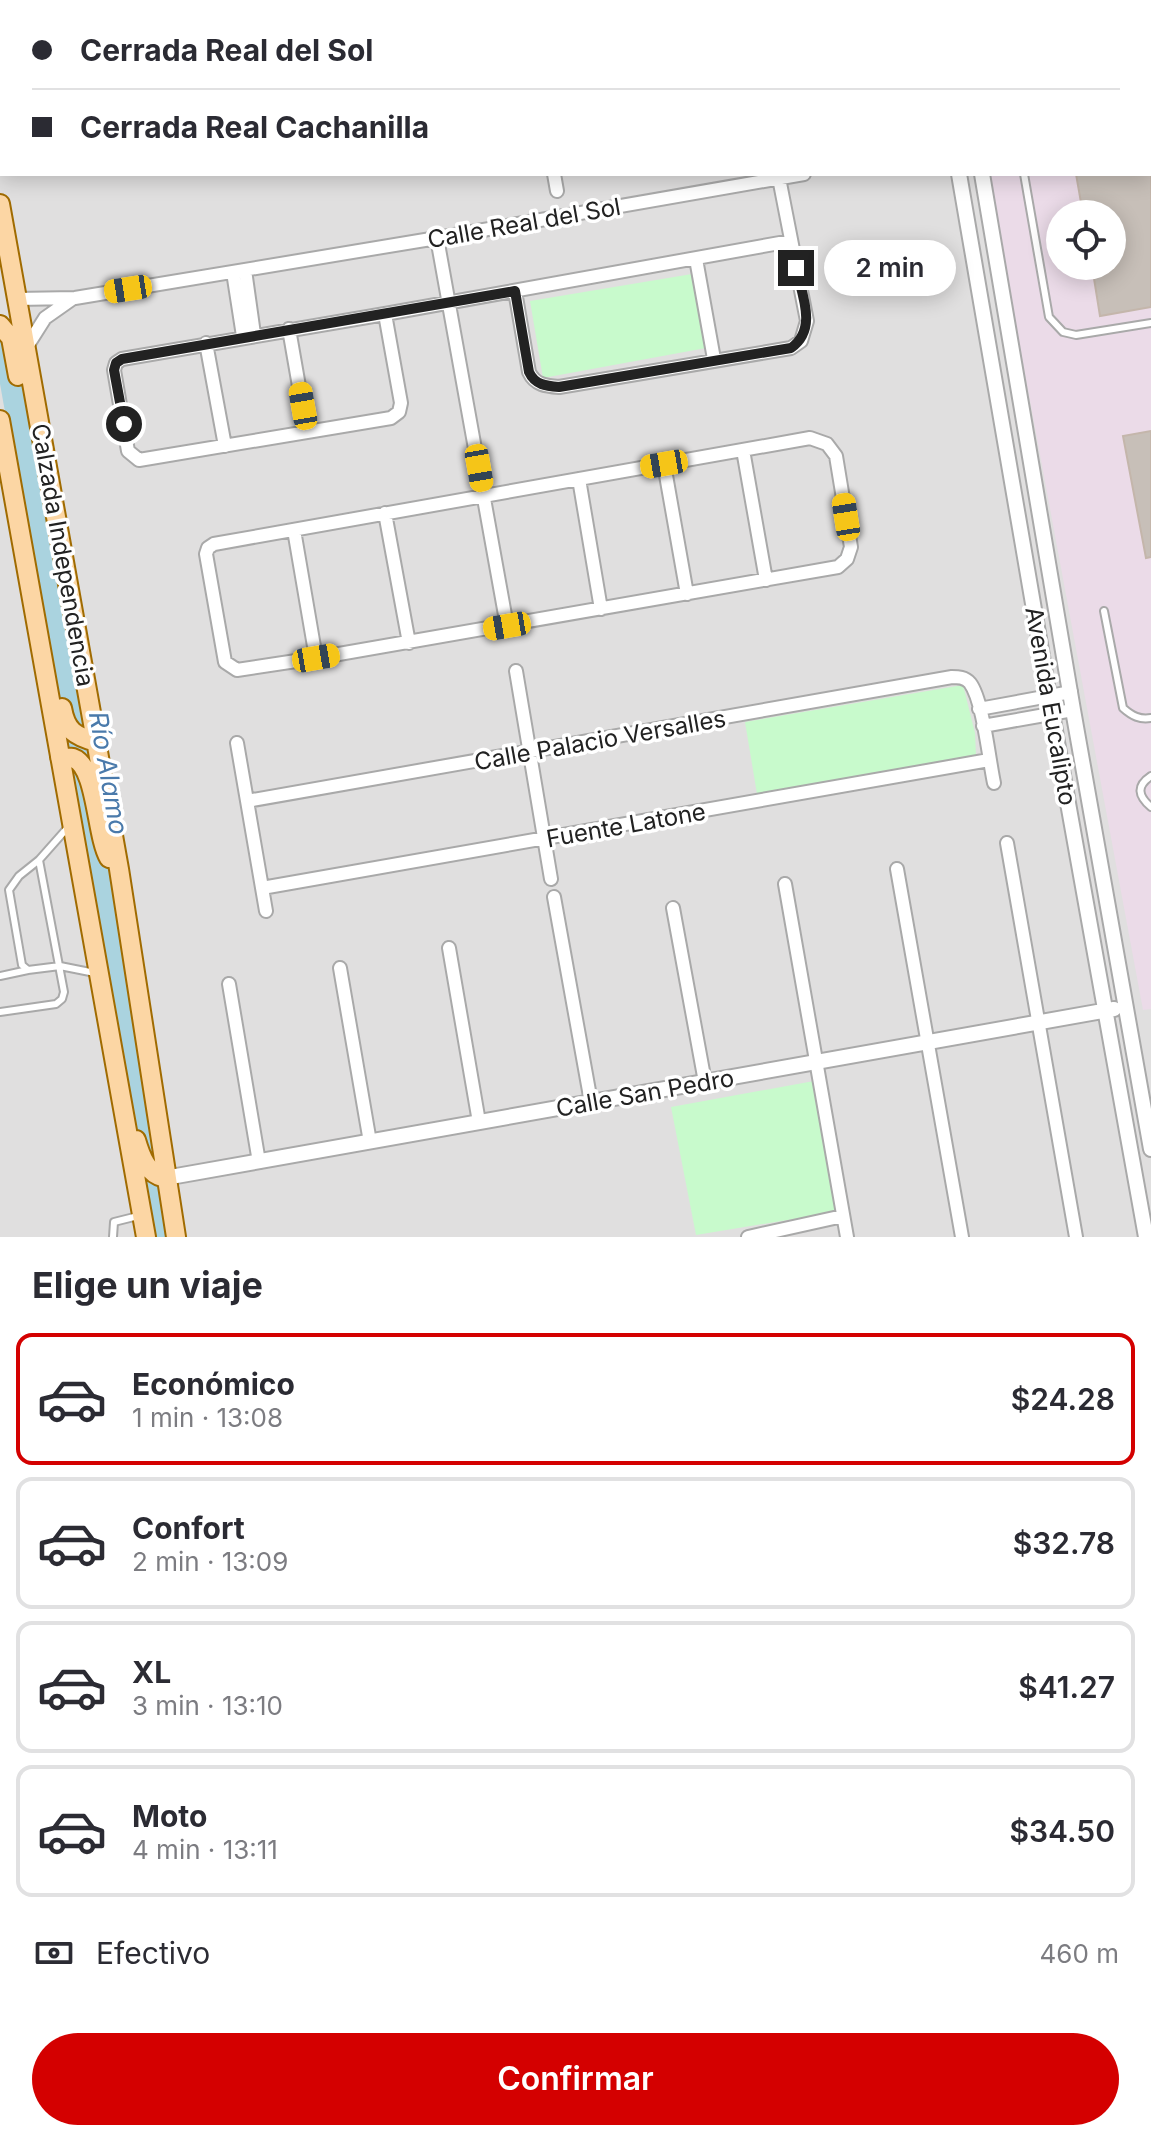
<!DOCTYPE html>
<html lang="es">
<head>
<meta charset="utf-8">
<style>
  body { margin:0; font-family:Inter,sans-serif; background:#f2f2f3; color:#2b2b33; height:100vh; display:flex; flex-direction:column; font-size:30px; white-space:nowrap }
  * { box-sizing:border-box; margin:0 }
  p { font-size:26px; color:#7c7c81 }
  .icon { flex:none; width:44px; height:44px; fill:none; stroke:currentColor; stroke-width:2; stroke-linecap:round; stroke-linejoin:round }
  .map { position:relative; height:1237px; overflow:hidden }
  .side { display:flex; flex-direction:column; background:#fff; flex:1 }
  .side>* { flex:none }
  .guide { position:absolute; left:0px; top:0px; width:1152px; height:176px; box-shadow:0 4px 20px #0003; display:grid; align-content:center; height:176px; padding:0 32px; background:#fff }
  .buttons { position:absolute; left:1046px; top:200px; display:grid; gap:16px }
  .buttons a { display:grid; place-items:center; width:80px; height:80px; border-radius:50%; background:#fff; box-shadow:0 4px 20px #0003; font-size:40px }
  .end { position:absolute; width:36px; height:36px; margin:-18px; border:10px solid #222; background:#fff; box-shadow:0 0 0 4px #fff }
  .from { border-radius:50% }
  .bubble { position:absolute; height:56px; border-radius:28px; background:#fff; box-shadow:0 4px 20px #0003; font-size:26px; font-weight:600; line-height:56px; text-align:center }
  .car { position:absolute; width:24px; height:48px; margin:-24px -12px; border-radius:10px; box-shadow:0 0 6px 2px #0007; background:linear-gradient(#f5c518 24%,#345 0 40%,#f5c518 0 76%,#345 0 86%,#f5c518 0) }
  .guide b { display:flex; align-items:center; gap:28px; height:76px; font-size:30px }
  .guide b+b { border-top:2px solid #e1e1e2 }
  .guide i { width:20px; height:20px; background:#2b2b33 }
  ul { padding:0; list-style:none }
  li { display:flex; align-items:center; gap:24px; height:132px; margin:0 16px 12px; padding:0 16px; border:4px solid #e1e1e2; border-radius:16px }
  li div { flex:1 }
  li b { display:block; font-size:30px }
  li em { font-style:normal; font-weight:600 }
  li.on { border-color:#d40000 }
  li>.icon { width:72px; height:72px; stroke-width:1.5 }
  h2 { padding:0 32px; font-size:36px; line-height:96px }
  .pay { display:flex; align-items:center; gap:20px; height:88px; padding:0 32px; font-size:30px }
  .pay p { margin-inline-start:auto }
  .cta { display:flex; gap:16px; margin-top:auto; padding:16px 32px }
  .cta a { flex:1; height:92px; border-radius:48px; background:#d40000; color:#fff; font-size:32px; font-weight:600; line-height:92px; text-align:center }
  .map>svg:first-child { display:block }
  .residential { fill:#e0dfdf; fill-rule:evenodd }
  .industrial { fill:#ebdbe8; fill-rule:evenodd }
  .park { fill:#c8facc }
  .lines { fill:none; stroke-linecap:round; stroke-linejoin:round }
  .river { stroke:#aad3df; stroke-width:24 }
  .building { fill:#c7bfb8; stroke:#c4b6ab; stroke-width:2 }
  .service-casing { stroke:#a9a9a9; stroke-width:10 }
  .minor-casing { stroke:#a9a9a9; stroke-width:16 }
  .tertiary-casing { stroke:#a9a9a9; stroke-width:18 }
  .primary-casing { stroke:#a06b00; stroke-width:22 }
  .service { stroke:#fff; stroke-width:6 }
  .minor { stroke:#fff; stroke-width:12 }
  .tertiary { stroke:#fff; stroke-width:14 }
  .primary { stroke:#fcd6a4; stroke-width:18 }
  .route { stroke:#222; stroke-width:10 }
  .labels { text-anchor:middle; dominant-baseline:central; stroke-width:7; stroke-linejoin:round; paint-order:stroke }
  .street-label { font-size:24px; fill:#222; stroke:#fff }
  .water-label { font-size:26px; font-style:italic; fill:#4a7aab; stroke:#fff }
</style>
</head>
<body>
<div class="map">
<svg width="1151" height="1237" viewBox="0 0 1151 1237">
  <rect width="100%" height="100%" fill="#f2efe9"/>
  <path class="residential" d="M0 0H1151V1237H0ZM2 2H1150V174H2ZM1060 214H1112V266H1060Z"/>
  <path class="industrial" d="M1151 117V1009L1143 1010 988 174H1150ZM1060 214H1112V266H1060Z"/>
  <path class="park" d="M692 274 706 348 543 378 530 301Z
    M963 685 975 733 976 756 757 794 745 722Z
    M814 1081 836 1212 696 1235 671 1107Z"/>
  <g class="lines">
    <path class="river" d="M6 349 164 1237"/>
  </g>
  <path class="building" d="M1076 174H1151V307L1100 316 1092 266H1112V214H1083Z
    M1151 431V557L1146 558 1123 436Z"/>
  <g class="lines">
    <g class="service-casing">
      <path id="service" d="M0 42 2 41
        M0 135 2 134
        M1024 174 1049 317 1063 332 1076 335 1151 323
        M1104 611 1123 708C1132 716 1140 720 1151 718
        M1151 776C1136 786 1138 796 1151 807
        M70 825 39 860 19 876 9 890 22 965 28 970 60 966 95 973
        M0 976 28 970
        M0 1012 56 1004 62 999 64 992 39 860
        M113 1237 114 1222 138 1216"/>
    </g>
    <g class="minor-casing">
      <path id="minor" d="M522 0 523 2
        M618 0V2
        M713 0V2
        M868 0V2
        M838 2 849 0
        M554 174 557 191
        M437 238 507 626
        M696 259 714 359
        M245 270 254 334
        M233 272 243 336
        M515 291 529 372C535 385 546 386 559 387L791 348 801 341 807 321 779 178
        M16 299 75 298 437 238 804 174
        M385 314 401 403 399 412 391 418 139 460 128 451 114 370 116 363 122 359 385 314 791 241
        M289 329 307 432
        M206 343 225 446
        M26 348 45 318 72 299
        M810 438 827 444 836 456 851 547 847 559 838 567 316 658 237 670 225 662 206 554 208 548 214 544Z
        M743 450 766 580
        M664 464 687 594
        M579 479 601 609
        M385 513 409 643
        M294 530 316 658
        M516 671 551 879
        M979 709 1071 692
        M983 726 1073 710
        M237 743 266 911
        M247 801 952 677C958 677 965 677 970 683 983 700 989 760 994 783
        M1007 843 1076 1237
        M897 869 962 1237
        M785 884 847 1237
        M262 888 989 760
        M554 897 591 1102
        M673 908 705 1082
        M449 948 479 1122
        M340 968 370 1142
        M229 984 259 1162
        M748 1237 843 1216"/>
    </g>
    <g class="tertiary-casing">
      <path id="tertiary" d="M927 0V2
        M950 0 951 2
        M959 174 1052 714 1146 1237
        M982 174 1073 710 1151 1149
        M165 1178 1114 1009"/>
    </g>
    <g class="primary-casing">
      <path id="primary" d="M0 204 119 869 176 1237
        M0 325 11 338 18 376
        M0 420 146 1237
        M62 708C66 731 75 736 96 742
        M60 757C65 758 69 757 73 758 97 766 96 836 109 858
        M136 1140C141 1157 147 1174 165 1178"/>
    </g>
    <use href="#service" class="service"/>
    <use href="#minor" class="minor"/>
    <use href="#tertiary" class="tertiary"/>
    <use href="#primary" class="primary"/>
  </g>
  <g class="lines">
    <path class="route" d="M124 424 114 370 116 363 122 359 515 291 529 372C535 385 546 386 559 387L791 348C818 329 802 295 796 268"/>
  </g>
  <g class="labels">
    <g class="street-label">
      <text transform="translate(524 223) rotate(-10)">Calle Real del Sol</text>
      <text transform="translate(63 555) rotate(80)">Calzada Independencia</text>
      <text transform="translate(1051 706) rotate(80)">Avenida Eucalipto</text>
      <text transform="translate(600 740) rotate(-10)">Calle Palacio Versalles</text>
      <text transform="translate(626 825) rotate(-10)">Fuente Latone</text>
      <text transform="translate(645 1093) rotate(-10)">Calle San Pedro</text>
    </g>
    <g class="water-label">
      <text transform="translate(109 773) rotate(80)">Río Alamo</text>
    </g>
  </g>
</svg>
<div class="buttons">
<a><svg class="icon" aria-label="locate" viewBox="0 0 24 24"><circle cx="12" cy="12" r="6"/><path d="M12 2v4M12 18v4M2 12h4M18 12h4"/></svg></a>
</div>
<i class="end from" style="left:124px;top:424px"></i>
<i class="end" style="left:796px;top:268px"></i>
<div class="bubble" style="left:824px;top:240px;width:132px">2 min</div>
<i class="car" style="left:128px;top:289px;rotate:261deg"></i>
<i class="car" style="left:303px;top:406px;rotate:350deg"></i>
<i class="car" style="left:664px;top:464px;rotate:260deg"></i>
<i class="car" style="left:479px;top:468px;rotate:170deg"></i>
<i class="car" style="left:846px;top:517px;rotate:351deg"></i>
<i class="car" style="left:507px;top:626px;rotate:260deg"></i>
<i class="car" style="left:316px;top:658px;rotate:80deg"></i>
<div class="guide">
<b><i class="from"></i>Cerrada Real del Sol</b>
<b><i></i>Cerrada Real Cachanilla</b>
</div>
</div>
<section class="side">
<h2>Elige un viaje</h2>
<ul>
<li class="on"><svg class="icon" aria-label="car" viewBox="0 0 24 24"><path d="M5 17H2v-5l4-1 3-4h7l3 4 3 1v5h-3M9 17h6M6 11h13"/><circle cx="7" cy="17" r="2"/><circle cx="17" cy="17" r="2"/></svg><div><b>Económico</b><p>1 min · 13:08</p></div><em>$24.28</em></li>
<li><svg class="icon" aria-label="car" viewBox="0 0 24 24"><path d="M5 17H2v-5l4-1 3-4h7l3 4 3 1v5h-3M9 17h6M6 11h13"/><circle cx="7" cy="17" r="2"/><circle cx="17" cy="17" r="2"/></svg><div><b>Confort</b><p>2 min · 13:09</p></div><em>$32.78</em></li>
<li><svg class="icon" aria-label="car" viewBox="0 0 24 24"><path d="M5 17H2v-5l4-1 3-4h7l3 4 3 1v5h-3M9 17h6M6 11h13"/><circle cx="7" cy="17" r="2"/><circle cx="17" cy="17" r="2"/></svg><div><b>XL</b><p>3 min · 13:10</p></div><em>$41.27</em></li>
<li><svg class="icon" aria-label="car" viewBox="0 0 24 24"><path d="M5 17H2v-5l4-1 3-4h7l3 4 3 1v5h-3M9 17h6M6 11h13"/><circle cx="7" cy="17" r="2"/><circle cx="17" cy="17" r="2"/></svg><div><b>Moto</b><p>4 min · 13:11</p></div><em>$34.50</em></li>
</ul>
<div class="pay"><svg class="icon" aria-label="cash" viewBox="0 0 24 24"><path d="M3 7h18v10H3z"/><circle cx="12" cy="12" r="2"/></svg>Efectivo<p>460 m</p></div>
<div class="cta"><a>Confirmar</a></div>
</section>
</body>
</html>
